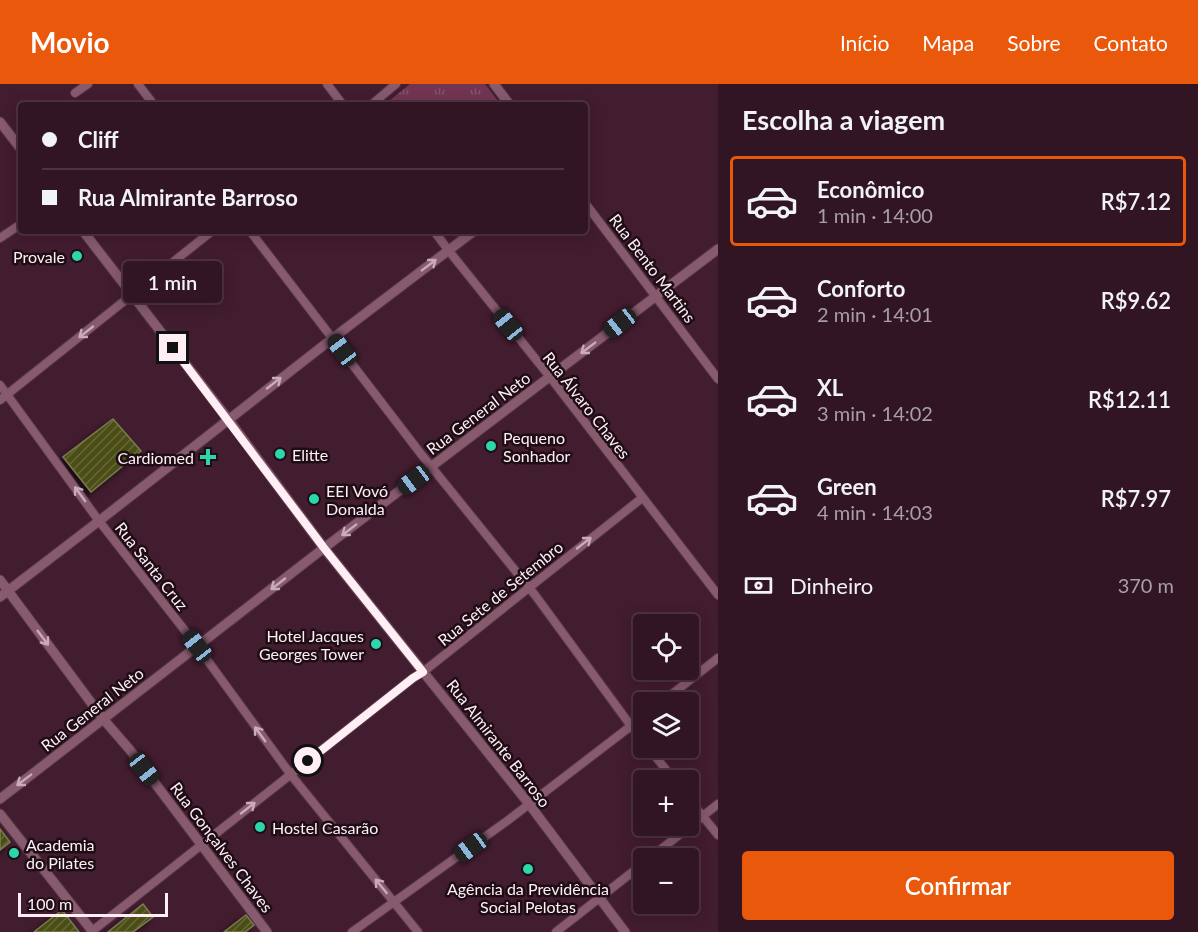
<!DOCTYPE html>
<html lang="pt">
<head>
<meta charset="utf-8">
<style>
  body { margin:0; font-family:Lato,sans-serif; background:#3d2230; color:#f1f3f6; height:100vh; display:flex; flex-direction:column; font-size:22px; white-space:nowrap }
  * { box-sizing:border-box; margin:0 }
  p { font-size:20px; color:#a89fa6 }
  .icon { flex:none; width:33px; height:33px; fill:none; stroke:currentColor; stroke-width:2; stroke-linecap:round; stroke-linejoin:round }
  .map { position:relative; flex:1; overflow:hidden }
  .panel { display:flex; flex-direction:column; background:#321523; width:480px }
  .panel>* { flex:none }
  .top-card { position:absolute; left:18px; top:18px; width:570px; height:132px; border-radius:6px; box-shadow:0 3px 15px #0003,0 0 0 2px #4d3441; display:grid; align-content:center; height:132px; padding:0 24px; background:#321523 }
  .tools { position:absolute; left:633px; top:530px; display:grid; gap:12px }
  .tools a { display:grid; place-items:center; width:66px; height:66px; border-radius:6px; background:#321523; box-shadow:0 3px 15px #0003,0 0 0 2px #4d3441; font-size:30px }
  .scale { position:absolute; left:18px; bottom:15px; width:150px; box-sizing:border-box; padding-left:6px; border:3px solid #ffeff5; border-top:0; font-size:16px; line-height:21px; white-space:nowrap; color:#ffeff5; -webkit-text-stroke:4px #1e0d15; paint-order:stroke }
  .end { position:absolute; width:27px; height:27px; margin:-14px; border:8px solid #ffeff5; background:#111; box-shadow:0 0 0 3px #111 }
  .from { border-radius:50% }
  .bubble { position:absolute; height:42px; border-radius:6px; background:#321523; box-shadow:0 3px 15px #0003,0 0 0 2px #4d3441; font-size:20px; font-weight:600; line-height:42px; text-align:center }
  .car { position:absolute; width:18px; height:36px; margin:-18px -9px; border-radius:8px; box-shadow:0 0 4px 2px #0007; background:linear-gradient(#222 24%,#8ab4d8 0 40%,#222 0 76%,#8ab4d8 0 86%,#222 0) }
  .top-card b { display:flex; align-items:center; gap:21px; height:57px; font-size:22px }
  .top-card b+b { border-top:2px solid #4d3441 }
  .top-card i { width:15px; height:15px; background:#f1f3f6 }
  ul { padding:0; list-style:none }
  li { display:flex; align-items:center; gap:18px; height:90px; margin:0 12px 9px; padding:0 12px; border:3px solid transparent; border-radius:6px }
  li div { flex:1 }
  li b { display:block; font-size:22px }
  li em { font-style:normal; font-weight:600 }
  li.selected { border-color:#ea580c }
  li>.icon { width:54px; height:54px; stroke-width:1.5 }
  h2 { padding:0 24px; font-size:27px; line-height:72px }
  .pay { display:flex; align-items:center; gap:15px; height:66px; padding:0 24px; font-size:22px }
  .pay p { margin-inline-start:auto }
  .cta { display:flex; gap:12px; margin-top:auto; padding:12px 24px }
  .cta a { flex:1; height:69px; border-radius:6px; background:#ea580c; color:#fff; font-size:24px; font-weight:600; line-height:69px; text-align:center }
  header { display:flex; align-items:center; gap:36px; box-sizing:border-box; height:84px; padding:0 30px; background:#ea580c; color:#fff }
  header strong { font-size:28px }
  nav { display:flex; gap:33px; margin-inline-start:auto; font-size:21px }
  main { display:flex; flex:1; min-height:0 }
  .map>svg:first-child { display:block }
  .grass { fill:url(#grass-tufts) }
  .building { fill:url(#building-hatch); stroke:#797b4e; stroke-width:1.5; filter:url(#shadow) }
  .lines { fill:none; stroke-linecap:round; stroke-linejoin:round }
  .minor-casing { stroke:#573848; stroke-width:10 }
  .tertiary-casing { stroke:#573848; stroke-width:11 }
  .minor { stroke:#875a6e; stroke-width:8 }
  .tertiary { stroke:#875a6e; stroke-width:9 }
  .oneway { stroke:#c9acb8 }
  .route { stroke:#ffeff5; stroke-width:8 }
  .poi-dot { fill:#2dd5ab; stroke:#1e0d15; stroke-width:2 }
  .labels { text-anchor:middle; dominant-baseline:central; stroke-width:5; stroke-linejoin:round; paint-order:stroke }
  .poi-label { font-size:16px; fill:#ffeff5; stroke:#1e0d15; text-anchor:start }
  .street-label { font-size:16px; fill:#ffeff5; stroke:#1e0d15 }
</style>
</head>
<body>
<header>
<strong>Movio</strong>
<nav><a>Início</a><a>Mapa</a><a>Sobre</a><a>Contato</a></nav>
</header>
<main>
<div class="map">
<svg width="718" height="848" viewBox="0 0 718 848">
  <defs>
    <pattern id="grass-tufts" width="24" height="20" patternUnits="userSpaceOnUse" patternTransform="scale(1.5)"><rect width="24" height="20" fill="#713553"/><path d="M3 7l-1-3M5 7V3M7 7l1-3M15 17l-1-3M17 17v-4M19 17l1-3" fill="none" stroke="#86536c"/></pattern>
    <pattern id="building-hatch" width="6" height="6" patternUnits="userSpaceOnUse" patternTransform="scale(1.5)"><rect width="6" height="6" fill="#4b4d15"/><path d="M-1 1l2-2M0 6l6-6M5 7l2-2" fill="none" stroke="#666738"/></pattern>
    <filter id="shadow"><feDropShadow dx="-5" dy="5" stdDeviation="3" flood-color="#0009"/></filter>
  </defs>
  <rect width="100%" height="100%" fill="#421c2f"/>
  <path class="grass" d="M410 0H485L501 21H384Z"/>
  <path class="building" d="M113 335 141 367 91 408 63 373Z
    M0 745 10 758 0 766Z
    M143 820 153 833 133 848H108Z
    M62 826 79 848H34Z
    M246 831 254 841 245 848H224Z"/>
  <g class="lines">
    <g class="minor-casing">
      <path id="minor" d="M138 0 154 21
        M327 0 343 21
        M75 9 88 0
        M371 21 396 0
        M585 119 718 295
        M250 147 421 370 535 511 631 642 644 658
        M434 147 449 167 550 293 718 511
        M0 154 21 140
        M0 301 99 437 197 562 291 691 418 848
        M0 316 212 147
        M662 618 718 574
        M648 663 674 696
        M688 714 718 751
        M650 774 718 720
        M91 848 413 594 423 588 642 414
        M352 848 507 737 644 632
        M556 848 644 779"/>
    </g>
    <g class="tertiary-casing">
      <path id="tertiary" d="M494 0 510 21
        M0 38 21 65
        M83 147 228 335 324 464 529 720 625 848
        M0 496 104 636 130 666 267 848
        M0 513 99 437 333 254 474 147
        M0 715 324 464 718 165
        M0 730 93 848"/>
    </g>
    <use href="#minor" class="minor"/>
    <use href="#tertiary" class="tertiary"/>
  </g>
  <defs><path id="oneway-shaft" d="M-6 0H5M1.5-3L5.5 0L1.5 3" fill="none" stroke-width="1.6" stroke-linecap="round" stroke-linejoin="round" transform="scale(1.5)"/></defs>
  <g class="oneway">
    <use href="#oneway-shaft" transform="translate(429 181) rotate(-37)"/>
    <use href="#oneway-shaft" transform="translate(86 248) rotate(142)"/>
    <use href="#oneway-shaft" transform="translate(588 264) rotate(143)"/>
    <use href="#oneway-shaft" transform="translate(274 299) rotate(-38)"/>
    <use href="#oneway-shaft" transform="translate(80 410) rotate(-126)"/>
    <use href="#oneway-shaft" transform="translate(349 446) rotate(143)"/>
    <use href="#oneway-shaft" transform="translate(584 459) rotate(-38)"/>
    <use href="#oneway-shaft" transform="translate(278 500) rotate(142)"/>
    <use href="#oneway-shaft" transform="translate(43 554) rotate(53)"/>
    <use href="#oneway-shaft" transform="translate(260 650) rotate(-126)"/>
    <use href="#oneway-shaft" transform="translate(24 696) rotate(143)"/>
    <use href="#oneway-shaft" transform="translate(248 724) rotate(-38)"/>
    <use href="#oneway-shaft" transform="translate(381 802) rotate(-129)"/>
  </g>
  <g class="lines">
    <path class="route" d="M173 264 324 464 423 588 413 594 308 677"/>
  </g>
  <g class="poi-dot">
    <circle cx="77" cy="172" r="6"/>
    <circle cx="491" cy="362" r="6"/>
    <circle cx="280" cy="370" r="6"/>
    <path d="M205 364h6v6h6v6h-6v6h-6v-6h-6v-6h6z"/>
    <circle cx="314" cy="415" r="6"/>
    <circle cx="376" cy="560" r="6"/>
    <circle cx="260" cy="743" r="6"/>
    <circle cx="14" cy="769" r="6"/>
    <circle cx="528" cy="785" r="6"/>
  </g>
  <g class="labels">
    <g class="poi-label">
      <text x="65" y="172" text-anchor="end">Provale</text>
      <text x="503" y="353">Pequeno<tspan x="503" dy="18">Sonhador</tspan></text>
      <text x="292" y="370">Elitte</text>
      <text x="194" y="373" text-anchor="end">Cardiomed</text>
      <text x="326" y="406">EEI Vovó<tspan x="326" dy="18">Donalda</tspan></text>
      <text x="364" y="551" text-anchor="end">Hotel Jacques<tspan x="364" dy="18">Georges Tower</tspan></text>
      <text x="272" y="743">Hostel Casarão</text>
      <text x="26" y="760">Academia<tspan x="26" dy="18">do Pilates</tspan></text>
      <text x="528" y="804" text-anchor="middle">Agência da Previdência<tspan x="528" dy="18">Social Pelotas</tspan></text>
    </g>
    <g class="street-label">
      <text transform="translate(653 184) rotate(53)">Rua Bento Martins</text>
      <text transform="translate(587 321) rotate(52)">Rua Álvaro Chaves</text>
      <text transform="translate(478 329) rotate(-37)">Rua General Neto</text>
      <text transform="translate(152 482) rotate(52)">Rua Santa Cruz</text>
      <text transform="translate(500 509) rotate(-39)">Rua Sete de Setembro</text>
      <text transform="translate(92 625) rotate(-38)">Rua General Neto</text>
      <text transform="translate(499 659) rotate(52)">Rua Almirante Barroso</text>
      <text transform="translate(222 763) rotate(53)">Rua Gonçalves Chaves</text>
    </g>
  </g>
</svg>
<div class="tools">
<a><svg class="icon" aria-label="locate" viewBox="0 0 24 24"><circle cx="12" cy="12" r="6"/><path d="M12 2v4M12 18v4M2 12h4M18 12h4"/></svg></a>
<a><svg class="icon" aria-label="layers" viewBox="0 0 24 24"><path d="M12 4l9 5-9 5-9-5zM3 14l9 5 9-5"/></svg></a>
<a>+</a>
<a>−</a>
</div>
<div class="scale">100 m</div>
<i class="end from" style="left:308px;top:677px"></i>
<i class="end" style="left:173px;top:264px"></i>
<div class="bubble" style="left:123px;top:177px;width:99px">1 min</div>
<i class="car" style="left:620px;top:239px;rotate:232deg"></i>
<i class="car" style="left:508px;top:241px;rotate:321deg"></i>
<i class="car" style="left:342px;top:266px;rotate:323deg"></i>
<i class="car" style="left:414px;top:396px;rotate:233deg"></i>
<i class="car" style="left:197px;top:562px;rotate:322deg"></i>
<i class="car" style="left:144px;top:685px;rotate:142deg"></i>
<i class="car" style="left:471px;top:763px;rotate:234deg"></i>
<div class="top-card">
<b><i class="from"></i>Cliff</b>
<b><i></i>Rua Almirante Barroso</b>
</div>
</div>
<section class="panel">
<h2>Escolha a viagem</h2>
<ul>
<li class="selected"><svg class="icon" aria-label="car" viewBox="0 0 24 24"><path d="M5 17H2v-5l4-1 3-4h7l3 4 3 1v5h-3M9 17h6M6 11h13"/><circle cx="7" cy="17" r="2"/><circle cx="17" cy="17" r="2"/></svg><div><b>Econômico</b><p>1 min · 14:00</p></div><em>R$7.12</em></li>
<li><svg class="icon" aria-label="car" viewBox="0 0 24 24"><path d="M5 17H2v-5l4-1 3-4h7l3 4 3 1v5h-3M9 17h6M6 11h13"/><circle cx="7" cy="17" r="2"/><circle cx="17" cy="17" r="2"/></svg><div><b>Conforto</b><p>2 min · 14:01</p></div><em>R$9.62</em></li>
<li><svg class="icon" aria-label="car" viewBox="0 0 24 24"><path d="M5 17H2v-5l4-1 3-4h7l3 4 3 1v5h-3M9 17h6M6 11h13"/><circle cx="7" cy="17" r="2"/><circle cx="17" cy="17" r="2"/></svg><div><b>XL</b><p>3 min · 14:02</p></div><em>R$12.11</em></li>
<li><svg class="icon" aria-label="car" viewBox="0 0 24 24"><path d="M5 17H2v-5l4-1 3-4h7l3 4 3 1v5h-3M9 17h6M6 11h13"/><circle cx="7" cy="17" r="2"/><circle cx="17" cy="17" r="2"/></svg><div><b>Green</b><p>4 min · 14:03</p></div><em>R$7.97</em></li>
</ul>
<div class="pay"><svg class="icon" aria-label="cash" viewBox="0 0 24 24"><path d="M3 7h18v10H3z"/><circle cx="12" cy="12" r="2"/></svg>Dinheiro<p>370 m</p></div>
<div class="cta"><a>Confirmar</a></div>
</section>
</main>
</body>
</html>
